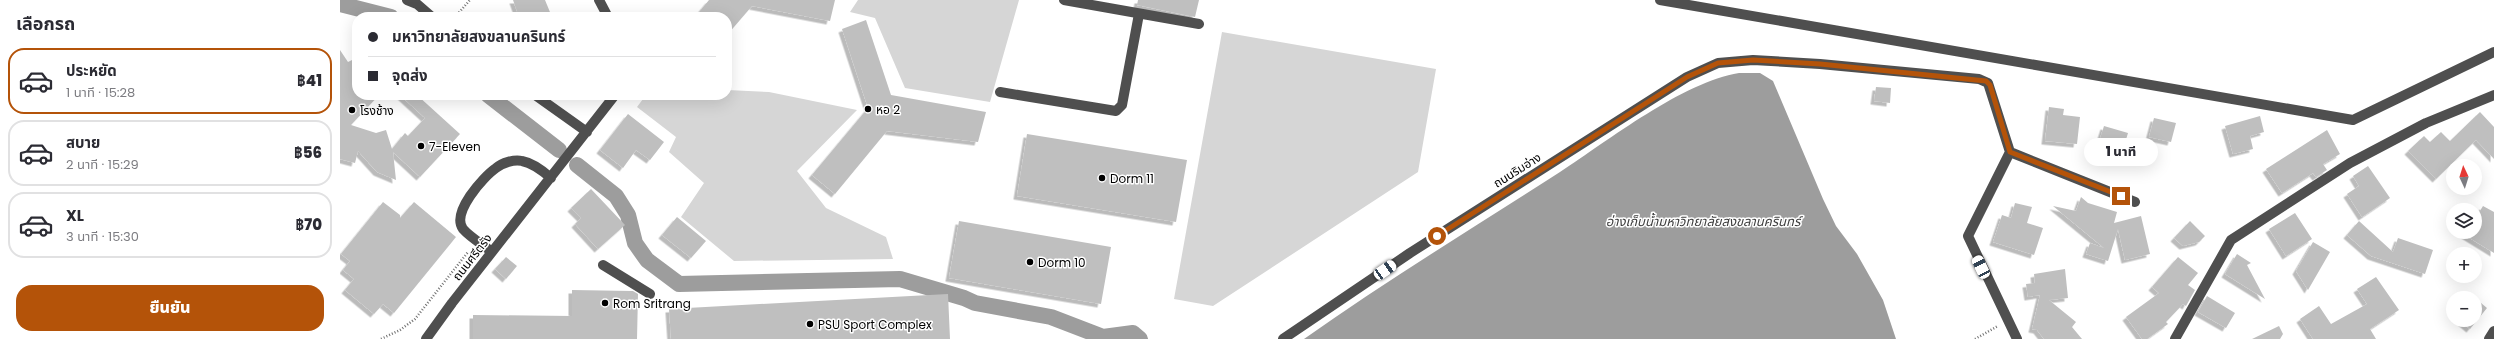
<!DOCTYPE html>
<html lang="th">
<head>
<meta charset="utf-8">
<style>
  body { margin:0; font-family:Poppins,"Noto Sans Thai",sans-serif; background:#f7f7f7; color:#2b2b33; height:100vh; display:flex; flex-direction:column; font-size:15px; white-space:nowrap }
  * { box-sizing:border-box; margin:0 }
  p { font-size:13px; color:#7c7c81 }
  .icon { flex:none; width:22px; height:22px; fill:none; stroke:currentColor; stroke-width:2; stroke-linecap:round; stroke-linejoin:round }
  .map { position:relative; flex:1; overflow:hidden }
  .panel { display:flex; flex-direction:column; background:#fff; width:340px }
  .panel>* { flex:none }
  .banner { position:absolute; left:12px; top:12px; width:380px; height:88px; border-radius:16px; box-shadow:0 4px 16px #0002; display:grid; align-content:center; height:88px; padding:0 16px; background:#fff }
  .needle { width:26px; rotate:356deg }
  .tools { position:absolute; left:2106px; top:159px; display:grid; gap:8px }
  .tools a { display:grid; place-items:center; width:36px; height:36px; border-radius:50%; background:#fff; box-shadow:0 4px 16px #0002; font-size:20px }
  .end { position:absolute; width:18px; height:18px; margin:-9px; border:5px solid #b45309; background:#fff; box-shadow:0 0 0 2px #fff }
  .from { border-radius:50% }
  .bubble { position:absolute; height:28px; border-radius:14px; background:#fff; box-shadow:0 4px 16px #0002; font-size:13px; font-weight:800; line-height:28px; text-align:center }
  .car { position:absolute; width:12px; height:24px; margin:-12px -6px; border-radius:5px; box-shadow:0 0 3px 1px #0007; background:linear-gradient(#fff 24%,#345 0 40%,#fff 0 76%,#345 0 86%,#fff 0) }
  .banner b { display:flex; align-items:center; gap:14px; height:38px; font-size:15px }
  .banner b+b { border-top:1px solid #e1e1e2 }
  .banner i { width:10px; height:10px; background:#2b2b33 }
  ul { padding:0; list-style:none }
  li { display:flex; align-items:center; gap:12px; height:66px; margin:0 8px 6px; padding:0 8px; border:2px solid #e1e1e2; border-radius:16px }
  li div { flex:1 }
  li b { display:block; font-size:15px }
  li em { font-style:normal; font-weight:800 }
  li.current { border-color:#b45309 }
  li>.icon { width:36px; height:36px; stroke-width:1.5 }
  h2 { padding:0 16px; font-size:18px; line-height:48px }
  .action { display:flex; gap:8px; margin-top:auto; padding:8px 16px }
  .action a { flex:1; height:46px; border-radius:16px; background:#b45309; color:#fff; font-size:16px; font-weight:800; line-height:46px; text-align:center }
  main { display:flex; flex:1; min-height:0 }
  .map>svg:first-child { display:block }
  .green { fill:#d6d6d6 }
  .water { fill:#9d9d9d }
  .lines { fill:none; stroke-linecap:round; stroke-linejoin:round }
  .canal { stroke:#9d9d9d; stroke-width:16 }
  .building { fill:#bfbfbf; filter:url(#shadow) }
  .path { stroke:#717171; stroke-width:2.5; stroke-dasharray:1 2; stroke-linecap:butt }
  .minor { stroke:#4f4f4f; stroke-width:10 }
  .route { stroke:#b45309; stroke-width:5 }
  .poi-dot { fill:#000; stroke:#fff; stroke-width:1.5 }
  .labels { text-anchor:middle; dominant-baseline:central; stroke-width:3; stroke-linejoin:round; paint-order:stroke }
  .poi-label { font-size:12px; fill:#000; stroke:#fff; text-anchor:start }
  .street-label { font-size:12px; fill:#000; stroke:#fff }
  .water-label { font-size:13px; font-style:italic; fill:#3e3e3e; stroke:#fff }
</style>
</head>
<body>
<main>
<section class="panel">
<h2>เลือกรถ</h2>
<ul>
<li class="current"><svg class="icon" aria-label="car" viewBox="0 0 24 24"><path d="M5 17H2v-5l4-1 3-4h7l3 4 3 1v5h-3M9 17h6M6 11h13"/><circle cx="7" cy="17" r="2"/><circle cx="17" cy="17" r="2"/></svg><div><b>ประหยัด</b><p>1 นาที · 15:28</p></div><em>฿41</em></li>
<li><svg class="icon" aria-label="car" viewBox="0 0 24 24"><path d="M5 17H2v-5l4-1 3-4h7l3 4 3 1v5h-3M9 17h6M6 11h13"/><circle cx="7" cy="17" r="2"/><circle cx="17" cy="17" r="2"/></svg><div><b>สบาย</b><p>2 นาที · 15:29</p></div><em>฿56</em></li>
<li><svg class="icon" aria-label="car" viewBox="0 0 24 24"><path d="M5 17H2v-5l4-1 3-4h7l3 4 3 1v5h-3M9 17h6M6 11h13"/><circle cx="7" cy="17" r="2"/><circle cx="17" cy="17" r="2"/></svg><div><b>XL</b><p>3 นาที · 15:30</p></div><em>฿70</em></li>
</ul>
<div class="action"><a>ยืนยัน</a></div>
</section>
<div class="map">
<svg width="2154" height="339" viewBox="0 0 2154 339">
  <defs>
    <filter id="shadow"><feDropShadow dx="-3.5" dy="3.5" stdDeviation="0" flood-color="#0004"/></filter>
  </defs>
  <rect width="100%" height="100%" fill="#fff"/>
  <path class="green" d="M518 0H679L650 102 565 88 535 18 510 12Z
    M882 32 1096 69 1078 172 873 306 834 299Z
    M387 90 429 92 517 110 457 171 486 208 546 237 553 259 394 261 341 217 364 183 329 152 336 137 297 107 306 95H387Z"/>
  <path class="water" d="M1399 73H1420L1433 81 1483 199 1496 226 1517 254 1543 300 1556 339H964C1047 280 1135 227 1220 172 1269 140 1343 82 1399 73Z"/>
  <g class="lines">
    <path class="canal" d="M0 4 51 17
      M148 95 219 150
      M237 165 276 196 288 215 295 243 307 260 339 284 560 279 624 298 635 303 711 317 763 337 793 333 800 339"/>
  </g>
  <path class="building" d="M173 0H205L212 17H179Z
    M369 0H495L490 21 412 6 387 35V17H355Z
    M798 0H859L855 17 797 5Z
    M526 20 551 95 646 112 638 142 547 131 495 194 472 175 528 108 502 29Z
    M0 50 8 62 12 60 17 68V95H39L11 125 36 133 46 130 52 149 65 133 68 136 85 118 60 95H77L120 134 80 177 53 152 56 180 37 172 18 151 15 163 0 159Z
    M1536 87 1551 88 1550 103 1534 101Z
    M1709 107 1724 109 1723 115 1740 117 1737 144 1705 141Z
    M2140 112 2154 127V159L2136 140 2096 179 2068 151 2084 136 2090 142 2101 132 2110 141Z
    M288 114 324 142 310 160 296 150 283 168 260 150Z
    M1920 116 1924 132 1910 136 1913 149 1893 154 1885 126Z
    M1814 118 1836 123 1831 142 1809 137Z
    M1764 126 1788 133 1781 156 1757 148Z
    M1987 130 2000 154 1983 164 1987 170 1976 177 1973 173 1942 193 1926 169Z
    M687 134 847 160 836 222 677 196Z
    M2028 166 2050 198 2022 217 2007 194 2019 186 2013 176Z
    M251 189 285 225 258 249 235 224 241 218 231 208Z
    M1741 197 1748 203 1777 212 1774 223 1801 216 1810 254 1785 260 1778 229 1768 261 1746 254 1750 243 1764 248 1713 206 1736 211Z
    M43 202 60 215V218L74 202 116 237 54 313 43 304 34 314 5 290 14 279 3 270 10 261 1 254Z
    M1675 203 1692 207 1687 223 1703 228 1694 255 1653 242 1662 215 1671 218Z
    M2143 206 2154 212V253L2120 232H2135V219Z
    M1955 213 1972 239 1946 256 1929 229Z
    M337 217 366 241 351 258 322 235Z
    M619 221 771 247 761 304 609 278Z
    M1850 221 1865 236 1859 242 1843 246 1834 238Z
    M2019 221 2053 252 2058 238 2093 250 2085 274 2031 256 2007 235Z
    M1973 242 1990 252 1968 290 1956 271Z
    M1897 254 1911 263 1907 265 1925 299 1885 274Z
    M166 257 177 266 166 279 155 269Z
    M1838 257 1858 273 1848 285 1855 290 1846 306 1843 304 1826 322 1828 324 1807 339H1802L1786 317 1819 293 1812 287Z
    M1725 269 1728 298 1709 300 1736 322 1732 327 1742 339H1704L1697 330 1692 329 1700 295 1688 297 1686 284 1695 283 1694 274Z
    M2036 277 2059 310 2030 329 2036 339H1973L1960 319 1979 306 1991 324 2027 304 2017 289Z
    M232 290 293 291 298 294 297 339H133V315L232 316Z
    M608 294 610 339H331L329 309Z
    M1867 296 1895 313 1886 328 1858 312Z
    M2135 298 2147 308 2130 329 2119 320H2135Z
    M1939 326 1943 334 1940 339H1912Z"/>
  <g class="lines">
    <path class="path" d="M115 17 130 0
      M41 339 60 330 75 319 128 252
      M1635 339 1658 326"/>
    <path class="minor" d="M67 0 77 4 92 17
      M259 0 268 17
      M724 0 859 24
      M1320 0 2013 120 2154 52
      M660 92 776 111 782 105 799 14
      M195 95 247 132
      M1670 152 1795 202
      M152 252C143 245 130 237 123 229 111 213 143 177 156 168 162 163 174 159 182 161 193 163 203 171 211 178
      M263 265 310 294
      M86 339 112 303 275 95
      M943 339 1070 253 1347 77 1378 63 1413 60 1480 64 1639 79 1648 83 1670 152 1628 236 1677 339
      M1835 339 1891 240 2010 163 2086 123 2154 95
      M2149 339 2154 331"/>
  </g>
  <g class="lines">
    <path class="route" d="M1097 236 1347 77 1378 63 1413 60 1480 64 1646 81 1650 85 1670 152 1781 196"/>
  </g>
  <g class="poi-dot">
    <circle cx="528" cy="109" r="4"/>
    <circle cx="12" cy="110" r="4"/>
    <circle cx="81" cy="146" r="4"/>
    <circle cx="762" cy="178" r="4"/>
    <circle cx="690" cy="262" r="4"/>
    <circle cx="265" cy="303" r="4"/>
    <circle cx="470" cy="324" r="4"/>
  </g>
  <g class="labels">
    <g class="poi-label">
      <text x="536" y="109">หอ 2</text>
      <text x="20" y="110">โรงช้าง</text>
      <text x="89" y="146">7-Eleven</text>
      <text x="770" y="178">Dorm 11</text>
      <text x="698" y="262">Dorm 10</text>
      <text x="273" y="303">Rom Sritrang</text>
      <text x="478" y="324">PSU Sport Complex</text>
    </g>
    <g class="street-label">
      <text transform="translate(1177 170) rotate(-32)">ถนนริมอ่าง</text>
      <text transform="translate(132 257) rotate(-52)">ถนนศรีตรัง</text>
    </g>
    <g class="water-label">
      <text x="1363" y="221">อ่างเก็บน้ำมหาวิทยาลัยสงขลานครินทร์</text>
    </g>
  </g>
</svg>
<div class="tools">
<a><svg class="needle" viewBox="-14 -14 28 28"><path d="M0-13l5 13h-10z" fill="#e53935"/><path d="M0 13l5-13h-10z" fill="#7c7c81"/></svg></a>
<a><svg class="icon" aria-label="layers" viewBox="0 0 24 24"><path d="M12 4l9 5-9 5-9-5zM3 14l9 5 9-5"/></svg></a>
<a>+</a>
<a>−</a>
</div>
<i class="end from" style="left:1097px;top:236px"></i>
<i class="end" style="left:1781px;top:196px"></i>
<div class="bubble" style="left:1744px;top:138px;width:74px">1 นาที</div>
<i class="car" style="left:1641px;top:267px;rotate:334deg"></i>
<i class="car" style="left:1045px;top:270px;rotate:56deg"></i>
<div class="banner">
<b><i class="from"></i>มหาวิทยาลัยสงขลานครินทร์</b>
<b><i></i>จุดส่ง</b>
</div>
</div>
</main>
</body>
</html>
